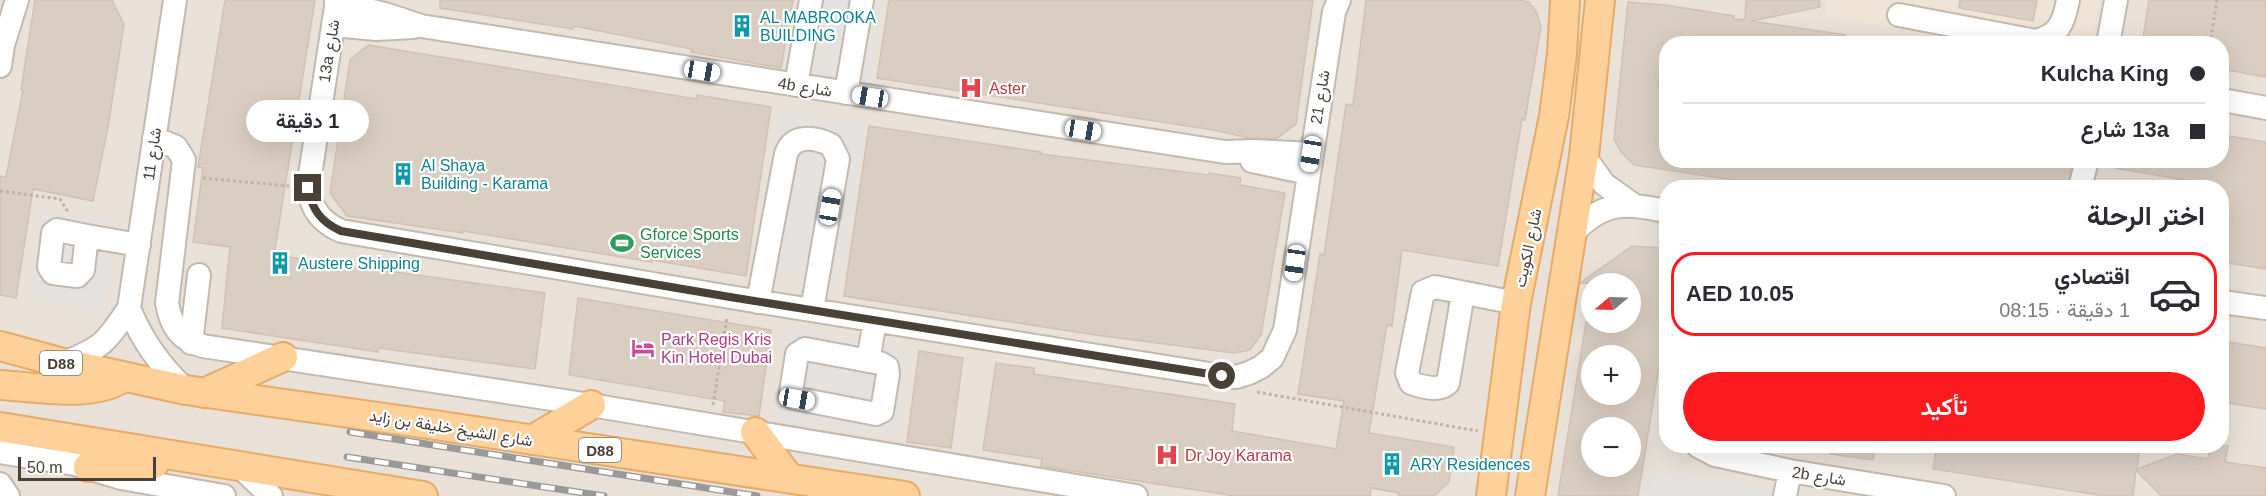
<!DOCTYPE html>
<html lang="ar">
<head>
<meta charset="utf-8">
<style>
  body { margin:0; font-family:Helvetica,Vazirmatn,sans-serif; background:#f2f2f3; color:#2b2b33; direction:rtl; height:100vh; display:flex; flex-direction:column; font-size:22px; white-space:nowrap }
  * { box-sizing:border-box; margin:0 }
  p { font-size:20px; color:#7c7c81 }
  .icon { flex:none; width:33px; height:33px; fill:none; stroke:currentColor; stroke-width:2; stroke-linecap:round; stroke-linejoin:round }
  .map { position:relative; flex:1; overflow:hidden; direction:ltr }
  .sheet { position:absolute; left:1659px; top:180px; width:570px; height:273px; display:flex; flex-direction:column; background:#fff; border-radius:24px; box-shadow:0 6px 24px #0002; direction:rtl }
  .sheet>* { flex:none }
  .banner { position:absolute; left:1659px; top:36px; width:570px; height:132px; border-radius:24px; box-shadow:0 6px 24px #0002; direction:rtl; display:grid; align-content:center; height:132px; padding:0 24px; background:#fff }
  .needle { width:39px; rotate:251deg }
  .fabs { position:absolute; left:1581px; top:273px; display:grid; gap:12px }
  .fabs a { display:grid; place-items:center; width:60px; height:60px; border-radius:50%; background:#fff; box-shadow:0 6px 24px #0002; font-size:30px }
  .scale { position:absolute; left:18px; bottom:15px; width:138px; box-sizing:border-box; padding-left:6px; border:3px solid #494038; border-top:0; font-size:16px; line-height:21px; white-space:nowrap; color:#494038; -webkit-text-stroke:4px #fff; paint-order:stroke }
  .end { position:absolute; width:27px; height:27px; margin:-14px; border:8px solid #494038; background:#fff; box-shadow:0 0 0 3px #fff }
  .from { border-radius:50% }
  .bubble { position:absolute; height:42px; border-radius:21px; background:#fff; box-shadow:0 6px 24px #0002; font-size:20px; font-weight:600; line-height:42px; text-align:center; direction:rtl }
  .car { position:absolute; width:18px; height:36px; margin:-18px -9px; border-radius:8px; box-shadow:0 0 4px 2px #0007; background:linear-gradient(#fff 24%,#345 0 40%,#fff 0 76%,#345 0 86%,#fff 0) }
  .banner b { display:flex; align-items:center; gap:21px; height:57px; font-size:22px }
  .banner b+b { border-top:2px solid #e1e1e2 }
  .banner i { width:15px; height:15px; background:#2b2b33 }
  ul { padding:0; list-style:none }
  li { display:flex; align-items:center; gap:18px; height:84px; margin:0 12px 9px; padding:0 12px; border:3px solid transparent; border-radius:24px }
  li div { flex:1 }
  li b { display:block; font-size:22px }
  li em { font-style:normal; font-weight:600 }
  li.on { border-color:#fb1b1f }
  li>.icon { width:54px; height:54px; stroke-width:1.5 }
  h2 { padding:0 24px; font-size:27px; line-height:72px }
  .action { display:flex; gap:12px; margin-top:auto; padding:12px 24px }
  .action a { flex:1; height:69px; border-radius:36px; background:#fb1b1f; color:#fff; font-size:24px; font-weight:600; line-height:69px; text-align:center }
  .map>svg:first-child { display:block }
  .residential { fill:#e9e1d8; fill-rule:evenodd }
  .education { fill:#eee3d4 }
  .parking { fill:#e4e1df }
  .building { fill:#dacdc2; stroke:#d2c1b3; stroke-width:1.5; fill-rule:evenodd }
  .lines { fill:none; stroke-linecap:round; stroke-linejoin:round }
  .minor-casing { stroke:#c4b9af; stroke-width:26 }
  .major-casing { stroke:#e5ab68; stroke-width:32 }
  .path { stroke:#c3b09e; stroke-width:3; stroke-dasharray:3 3; stroke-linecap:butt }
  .minor { stroke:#fff; stroke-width:22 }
  .major { stroke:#ffd19a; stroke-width:28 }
  .rail-casing { stroke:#999; stroke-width:7 }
  .rail { stroke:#fff; stroke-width:4.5; stroke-dasharray:14; stroke-linecap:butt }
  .route { stroke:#494038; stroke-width:8 }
  .labels { text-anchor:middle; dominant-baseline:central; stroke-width:4.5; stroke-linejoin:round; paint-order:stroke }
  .shield { fill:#fff; stroke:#807974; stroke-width:1.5 }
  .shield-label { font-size:15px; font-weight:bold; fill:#494038 }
  .culture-label { font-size:16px; fill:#0d838f; stroke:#fff; text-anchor:start }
  .street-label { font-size:16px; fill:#494038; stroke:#fff }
  .health-label { font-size:16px; fill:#be3a42; stroke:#fff; text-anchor:start }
  .leisure-label { font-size:16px; fill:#27864d; stroke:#fff; text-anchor:start }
  .hotel-label { font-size:16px; fill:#b23c85; stroke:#fff; text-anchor:start }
</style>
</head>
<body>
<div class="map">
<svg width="2266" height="496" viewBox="0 0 2266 496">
  <rect width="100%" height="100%" fill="#f5f0ea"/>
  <path class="residential" d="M0 0H2266V496H0ZM1666 44H2222V160H1666ZM1666 188H2222V446H1666ZM1592 284H1630V322H1592ZM1592 356H1630V394H1592ZM1592 428H1630V466H1592Z"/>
  <path class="education" d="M1826 0H2099L2092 44 1980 43 1826 16Z"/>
  <path class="parking" d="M802 0H883L870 84 791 72Z
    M783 110 866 124 841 282 758 269Z
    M43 210 117 221 105 310 31 299Z
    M789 328 910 351 897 435 775 421Z
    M1647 468 1816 496H1643Z"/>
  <path class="building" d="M35 0H112L124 24 108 127 93 201 33 189 16 298 0 295V176L6 177 23 90H21Z
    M225 0H315L274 255 545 293 535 369 378 348V352L222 328 230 247 193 242 203 168 198 167Z
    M440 0H793L781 68 691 52 692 49 574 26 573 29 440 8Z
    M889 0H1313L1296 124 1276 139 1249 138 1213 130 877 78Z
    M1366 0H1518L1529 2 1537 13 1541 27 1525 120 1522 119 1498 266 1402 250 1392 326 1387 325 1369 433 1454 447 1449 482 1434 496H1399V493L1371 488 1370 496H1235L1041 466 1042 459 983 450 996 363 1034 368V374L1235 404 1232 431 1336 449 1344 401 1298 394 1320 254 1324 255 1346 104 1353 105Z
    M1746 0H1819L1820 7 1751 21 1846 35V44H1662L1658 88H1666V160H2073L2067 188H1787L1634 165 1621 152 1614 139 1628 2 1665 5 1734 16V19L1745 20Z
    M1960 0H2037L2033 21 1959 8Z
    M2149 0H2266V77L2222 69V44H2142Z
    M368 45 696 99 697 95 771 107 746 276 652 260V262L463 231V233L347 216 330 193 350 60Z
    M869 126 1041 152V154L1208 175 1209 173 1241 178 1240 185 1285 193 1261 335 1250 350 1234 353 1096 335 844 296Z
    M2222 135 2266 142V269L2222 262V188L2189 185 2190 181 2116 168V160H2222Z
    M1632 246 1660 248 1666 257V323L1638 496H1558L1586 322H1630V284L1580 283ZM1592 356H1630V394H1592ZM1592 428H1630V466H1592Z
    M578 298 771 330 759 416 723 412 725 401 569 375Z
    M2222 341 2266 348V409L2222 402Z
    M919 351 963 358 951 448 907 442Z
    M1832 446H1875L1873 460 1831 454Z
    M1937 446H2140L2137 469 2177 454 2208 459 2210 446H2228L2225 462 2266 468V496H2161L2136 470 2133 496H2105L1933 469Z"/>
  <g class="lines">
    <g class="minor-casing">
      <path id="minor" d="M337 0 308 188C312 210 321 222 341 231L730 297 1222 376 1236 377 1249 373 1261 367 1272 358 1285 330 1334 12 1339 0
        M336 2 388 15 421 26 1225 152 1253 151 1311 154
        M1899 15 2035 41C2059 36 2064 22 2068 0
        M333 25 376 29 413 27
        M2108 44 2116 0
        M0 66 3 45 17 0
        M796 85 811 0
        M846 93 862 0
        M2222 100 2266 108
        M154 138 176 147 184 160 167 303C171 326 180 340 203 346L591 405 1136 496
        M1584 156 1604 184 1632 204
        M1252 161 1308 173
        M2080 188 2087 160
        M57 230 87 236 83 270 77 276 53 273 49 267 53 233Z
        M87 236 139 245
        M1569 237C1602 201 1622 202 1666 211
        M1463 293 1448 383C1439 392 1423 387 1411 383L1407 373 1423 292 1435 287 1516 303
        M758 302 786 154C793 134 814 137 831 145L838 159 812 310
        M2222 302 2266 308
        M129 308C142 341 160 366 186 390
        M191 343 199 275
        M805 349 880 363 887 367 888 374 882 411 876 414 794 398 791 392 797 354Z
        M868 361 875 321
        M63 363C102 348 106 343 129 308L175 0
        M1698 446 1715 455 1790 471 1944 496
        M0 452 75 464 121 478 224 496
        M240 467 271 496
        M0 484 8 496
        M1785 496 1790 471"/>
    </g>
    <g class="major-casing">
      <path id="major" d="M0 346 63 363 186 390 435 425 905 496
        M0 385C35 387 92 398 122 378
        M204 393 283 357
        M0 427 423 496
        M755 432 789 478
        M532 440 591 405
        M88 467 154 464
        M1491 496 1516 303 1554 116 1562 54 1565 0
        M1530 496 1584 156 1600 0"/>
    </g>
    <path class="path" d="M2210 44 2217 0
      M203 178 289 186
      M0 191 60 199 68 212
      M1257 392 1478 431
      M713 405 727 317"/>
    <use href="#minor" class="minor"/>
    <use href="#major" class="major"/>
    <g class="rail-casing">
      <path id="rail" d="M350 432 757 496
        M347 457 604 496"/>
    </g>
    <use href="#rail" class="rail"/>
  </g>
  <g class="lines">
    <path class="route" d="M308 188C312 210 321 222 341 231L730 297 1222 376"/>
  </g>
  <defs>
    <g id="building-bare" transform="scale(1.8)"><path d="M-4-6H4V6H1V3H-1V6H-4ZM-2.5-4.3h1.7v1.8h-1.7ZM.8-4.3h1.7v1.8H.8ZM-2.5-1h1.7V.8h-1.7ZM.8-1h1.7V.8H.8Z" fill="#0f9aa8" stroke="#fff" stroke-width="2.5" paint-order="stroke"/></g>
    <g id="hospital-bare" transform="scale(1.8)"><path d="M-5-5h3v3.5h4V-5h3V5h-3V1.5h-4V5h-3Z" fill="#e0444e" stroke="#fff" stroke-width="2.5" paint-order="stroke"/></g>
    <g id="stadium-bare" transform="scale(1.8)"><path d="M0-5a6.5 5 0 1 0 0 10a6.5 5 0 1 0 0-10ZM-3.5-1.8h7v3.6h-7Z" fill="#2e9e5b" stroke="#fff" stroke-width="2.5" paint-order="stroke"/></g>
    <g id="hotel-bare" transform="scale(1.8)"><path d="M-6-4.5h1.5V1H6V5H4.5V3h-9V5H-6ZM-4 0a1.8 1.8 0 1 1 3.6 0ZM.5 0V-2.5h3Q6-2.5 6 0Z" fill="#d1479c" stroke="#fff" stroke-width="2.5" paint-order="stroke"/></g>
  </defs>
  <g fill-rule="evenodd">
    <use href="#building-bare" x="742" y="26"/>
    <use href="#hospital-bare" x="971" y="88"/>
    <use href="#building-bare" x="403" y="174"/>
    <use href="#stadium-bare" x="622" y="243"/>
    <use href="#building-bare" x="280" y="263"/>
    <use href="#hotel-bare" x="643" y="348"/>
    <use href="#hospital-bare" x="1167" y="455"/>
    <use href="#building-bare" x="1392" y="464"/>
  </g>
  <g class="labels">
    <g class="shield">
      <rect x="40" y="351" width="42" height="24" rx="4.5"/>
      <rect x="579" y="438" width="42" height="24" rx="4.5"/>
    </g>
    <g class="shield-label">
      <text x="61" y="363">D88</text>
      <text x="600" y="450">D88</text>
    </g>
    <g class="culture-label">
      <text x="760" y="17">AL MABROOKA<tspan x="760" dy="18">BUILDING</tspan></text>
      <text x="421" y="165">Al Shaya<tspan x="421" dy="18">Building - Karama</tspan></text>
      <text x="298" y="263">Austere Shipping</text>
      <text x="1410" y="464">ARY Residences</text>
    </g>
    <g class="street-label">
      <text transform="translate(329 51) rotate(-81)">13a شارع</text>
      <text transform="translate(805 87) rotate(9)">4b شارع</text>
      <text transform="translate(1320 97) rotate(-81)">شارع 21</text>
      <text transform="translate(152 154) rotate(-82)">شارع 11</text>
      <text transform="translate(1528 248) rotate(-78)">شارع الكويت</text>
      <text transform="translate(451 428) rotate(9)">شارع الشيخ خليفة بن زايد</text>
      <text transform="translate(1819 476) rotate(9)">2b شارع</text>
    </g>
    <g class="health-label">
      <text x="989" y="88">Aster</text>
      <text x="1185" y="455">Dr Joy Karama</text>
    </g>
    <g class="leisure-label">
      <text x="640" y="234">Gforce Sports<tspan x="640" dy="18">Services</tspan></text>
    </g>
    <g class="hotel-label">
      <text x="661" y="339">Park Regis Kris<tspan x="661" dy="18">Kin Hotel Dubai</tspan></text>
    </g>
  </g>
</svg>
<div class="fabs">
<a><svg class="needle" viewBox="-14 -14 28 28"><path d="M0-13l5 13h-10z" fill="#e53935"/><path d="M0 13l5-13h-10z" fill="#7c7c81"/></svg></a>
<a>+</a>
<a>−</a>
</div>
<div class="scale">50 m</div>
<i class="end from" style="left:1222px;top:376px"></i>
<i class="end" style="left:308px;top:188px"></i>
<div class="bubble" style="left:246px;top:100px;width:123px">1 دقيقة</div>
<i class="car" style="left:702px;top:71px;rotate:99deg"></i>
<i class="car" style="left:870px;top:97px;rotate:279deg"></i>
<i class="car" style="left:1083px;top:130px;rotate:99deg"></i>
<i class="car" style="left:1311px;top:154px;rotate:189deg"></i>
<i class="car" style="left:830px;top:207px;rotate:10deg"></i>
<i class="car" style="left:1295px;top:263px;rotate:188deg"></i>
<i class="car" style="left:797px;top:399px;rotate:100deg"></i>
<div class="banner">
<b><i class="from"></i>Kulcha King</b>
<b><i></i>13a شارع</b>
</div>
<section class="sheet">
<h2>اختر الرحلة</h2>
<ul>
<li class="on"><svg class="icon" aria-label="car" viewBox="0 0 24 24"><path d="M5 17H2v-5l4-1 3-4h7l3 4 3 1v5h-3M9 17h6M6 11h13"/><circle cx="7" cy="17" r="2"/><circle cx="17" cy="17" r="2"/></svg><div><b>اقتصادي</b><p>1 دقيقة · 08:15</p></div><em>AED 10.05</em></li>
</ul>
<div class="action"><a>تأكيد</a></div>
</section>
</div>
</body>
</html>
